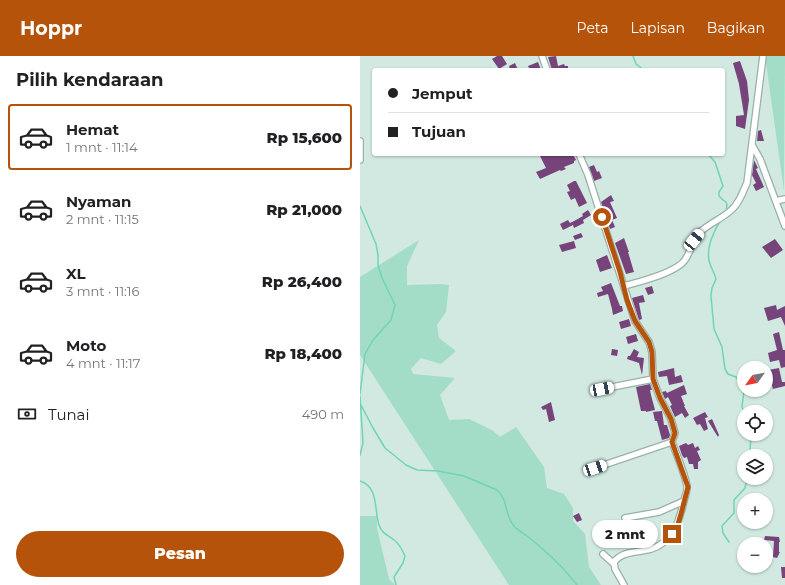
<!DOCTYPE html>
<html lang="id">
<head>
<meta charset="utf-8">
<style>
  body { margin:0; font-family:Montserrat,sans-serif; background:#f6f6f6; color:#202124; height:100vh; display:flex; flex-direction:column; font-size:15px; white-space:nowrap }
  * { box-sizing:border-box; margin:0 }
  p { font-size:13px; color:#757577 }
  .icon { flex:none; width:22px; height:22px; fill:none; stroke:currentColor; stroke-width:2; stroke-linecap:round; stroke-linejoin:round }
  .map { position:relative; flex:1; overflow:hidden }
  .sheet { display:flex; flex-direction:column; background:#fff; width:360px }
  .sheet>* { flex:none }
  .banner { position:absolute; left:12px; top:12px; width:353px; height:88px; border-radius:4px; box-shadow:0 1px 3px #0004; display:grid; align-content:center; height:88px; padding:0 16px; background:#fff }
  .needle { width:26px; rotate:237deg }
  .buttons { position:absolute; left:377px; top:305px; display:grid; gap:8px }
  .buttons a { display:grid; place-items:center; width:36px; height:36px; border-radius:50%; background:#fff; box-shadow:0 1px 3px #0004; font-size:20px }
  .end { position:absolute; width:18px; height:18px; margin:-9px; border:5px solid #b45309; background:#fff; box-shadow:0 0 0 2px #fff }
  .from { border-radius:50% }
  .bubble { position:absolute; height:28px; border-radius:14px; background:#fff; box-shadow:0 1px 3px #0004; font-size:13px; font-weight:800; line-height:28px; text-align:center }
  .car { position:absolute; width:12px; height:24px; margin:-12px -6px; border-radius:5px; box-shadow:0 0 3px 1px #0007; background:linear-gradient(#fff 24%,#345 0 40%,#fff 0 76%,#345 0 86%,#fff 0) }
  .banner b { display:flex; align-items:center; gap:14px; height:38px; font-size:15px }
  .banner b+b { border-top:1px solid #e0e0e0 }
  .banner i { width:10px; height:10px; background:#202124 }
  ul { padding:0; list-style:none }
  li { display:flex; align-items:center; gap:12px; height:66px; margin:0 8px 6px; padding:0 8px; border:2px solid transparent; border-radius:4px }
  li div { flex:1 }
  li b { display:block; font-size:15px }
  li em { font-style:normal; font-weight:800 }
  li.current { border-color:#b45309 }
  li>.icon { width:36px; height:36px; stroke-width:1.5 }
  h2 { padding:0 16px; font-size:18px; line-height:48px }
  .pay { display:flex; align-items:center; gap:10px; height:44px; padding:0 16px; font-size:15px }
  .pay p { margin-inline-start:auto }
  .cta { display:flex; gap:8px; margin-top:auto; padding:8px 16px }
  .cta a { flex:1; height:46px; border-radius:24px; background:#b45309; color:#fff; font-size:16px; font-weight:800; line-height:46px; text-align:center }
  header { display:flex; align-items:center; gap:24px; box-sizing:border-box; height:56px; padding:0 20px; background:#b45309; color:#fff }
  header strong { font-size:19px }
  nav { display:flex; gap:22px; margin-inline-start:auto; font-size:14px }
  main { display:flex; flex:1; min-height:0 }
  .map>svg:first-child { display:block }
  .green { fill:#a3ddc8 }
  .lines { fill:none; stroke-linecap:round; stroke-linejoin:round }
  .stream { stroke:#70d5b5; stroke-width:1.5 }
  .building { fill:#76437b }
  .minor-casing { stroke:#9ab1a8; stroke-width:8 }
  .minor { stroke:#fff; stroke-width:5.5 }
  .route { stroke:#b45309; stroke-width:5 }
</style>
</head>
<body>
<header>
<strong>Hoppr</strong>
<nav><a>Peta</a><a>Lapisan</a><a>Bagikan</a></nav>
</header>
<main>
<section class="sheet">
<h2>Pilih kendaraan</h2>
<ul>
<li class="current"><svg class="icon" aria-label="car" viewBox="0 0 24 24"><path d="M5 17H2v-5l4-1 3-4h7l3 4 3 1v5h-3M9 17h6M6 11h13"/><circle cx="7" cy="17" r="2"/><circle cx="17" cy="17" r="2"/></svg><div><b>Hemat</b><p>1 mnt · 11:14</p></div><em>Rp 15,600</em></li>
<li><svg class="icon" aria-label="car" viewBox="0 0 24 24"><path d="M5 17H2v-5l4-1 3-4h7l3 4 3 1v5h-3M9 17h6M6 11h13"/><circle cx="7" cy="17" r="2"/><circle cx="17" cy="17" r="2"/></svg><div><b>Nyaman</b><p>2 mnt · 11:15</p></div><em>Rp 21,000</em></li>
<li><svg class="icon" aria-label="car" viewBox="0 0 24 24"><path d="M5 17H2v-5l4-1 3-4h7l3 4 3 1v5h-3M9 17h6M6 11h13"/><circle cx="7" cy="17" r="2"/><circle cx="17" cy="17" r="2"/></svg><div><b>XL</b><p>3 mnt · 11:16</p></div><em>Rp 26,400</em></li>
<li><svg class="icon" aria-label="car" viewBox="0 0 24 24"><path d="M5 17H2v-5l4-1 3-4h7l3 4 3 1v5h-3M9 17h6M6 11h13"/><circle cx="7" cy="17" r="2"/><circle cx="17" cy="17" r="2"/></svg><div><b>Moto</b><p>4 mnt · 11:17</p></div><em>Rp 18,400</em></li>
</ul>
<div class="pay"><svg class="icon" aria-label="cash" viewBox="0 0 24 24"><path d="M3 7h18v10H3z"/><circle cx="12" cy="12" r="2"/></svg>Tunai<p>490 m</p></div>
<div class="cta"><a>Pesan</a></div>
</section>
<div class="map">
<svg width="425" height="529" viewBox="0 0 425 529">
  <rect width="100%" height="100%" fill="#d1e9e0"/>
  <path class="green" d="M405 0H425L424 135Z
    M59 184 47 210V229L80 228 89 229 86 256 77 269 79 282 96 295 81 308 61 302 51 313 53 318 95 322 80 339 89 364 109 363 132 374 140 381 156 371 184 411 187 432 204 438 213 452V465L225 478 229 511 241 529H149L0 299V221Z
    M0 460H17V472L29 523 35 529H0Z"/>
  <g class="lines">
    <path class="stream" d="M273 0 276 8 284 14
      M348 98 355 106 363 130 359 136V140L363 144 366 146 367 149 366 155
      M0 150 16 188 18 199V209L22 222 35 249 31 264 13 284 5 298 0 338
      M360 165C353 177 345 195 350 208 352 214 355 218 356 223L352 232 351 240 354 273 362 291 365 313 368 318 376 321 380 327 384 335 382 351 384 356
      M0 340 3 387 0 399
      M0 347 13 372 25 392 46 409 57 414 78 415 104 420 137 434C149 445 144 459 154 470 157 474 166 479 171 483 188 497 204 512 217 529
      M388 400 390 397 391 378
      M0 425C19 431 14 454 19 469 22 478 28 479 34 484 40 488 42 494 45 500L43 507 34 521 36 529
      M369 486 363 477 362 470 374 457V444L385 432 387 422"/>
  </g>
  <path class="building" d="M137 0H142L147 8 139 13 132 3Z
    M196 0 198 10 204 8 205 10H208V14H192L188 1Z
    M380 5 387 25 389 44 385 73 376 70V60L384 59 379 28 373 7Z
    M178 6 181 14H170L168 10Z
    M155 7 158 14H150L149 10Z
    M401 74 404 85H397L398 75Z
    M186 98H213L216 104 214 105V107L204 111 206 113 201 115 200 114 180 123 176 116 186 112 180 100Z
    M394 104 398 112 396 113 404 131 396 135 393 129 396 127 392 119Z
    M234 109 237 116 239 115 242 122 234 125 229 111Z
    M214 125H216L227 147 219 151 215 142 211 144 207 136 210 135 207 129Z
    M251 139 254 145 250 146 257 162 252 164 255 171 250 173 241 146Z
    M228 154 231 159 223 164 224 167 214 172 213 169 203 174 200 168 208 164 210 167 216 164 223 160 222 158Z
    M221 177 223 181 215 184 213 180Z
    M264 182 269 196H268L274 216 266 218 255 187Z
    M415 183 423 194 411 202 402 191Z
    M214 185 216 192 202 196 199 189Z
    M247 199 252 212 240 216 236 204Z
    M251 227 260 250H262L263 255 253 259 252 253 248 238 238 241 237 237 243 235 241 231Z
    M292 230 294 237 288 239 285 232Z
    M283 239 285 246 279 247 282 263 279 264 272 242Z
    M416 249 417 254 425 250V270L421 261 408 265 404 252Z
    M269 263 271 270 261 273 259 266Z
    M419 276 423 294H425V311L421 312 419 304 410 306 408 297 417 294 413 278Z
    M276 278 278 285 268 288 266 281Z
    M252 293 258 294 257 300 251 299Z
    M274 293 279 296 277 301 284 302 282 319 279 307 267 303 268 300H270Z
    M314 312 315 321 321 319 323 326 309 329 307 320 299 321 298 316Z
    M419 312 422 326H425V330L413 333 408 314Z
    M290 328 292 334H290L291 339 295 354 286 356V355H281L276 331Z
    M324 329 327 338 321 340 325 350H324L329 359 325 362 322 357 315 361 310 350 312 349 308 341 305 343 302 336 306 335 307 337Z
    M191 346 195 364 189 366 186 353 183 354 181 351Z
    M302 355 304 369H307L310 379 309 382 302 384 297 365H295L293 356Z
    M345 356 348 361 345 362 348 373 344 375 340 368 337 369 333 362Z
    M352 363 359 379 358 381 348 365Z
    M326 387 328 389 333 387 335 392 338 390 340 394 337 395 341 404 338 406V413H334L333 408H329L327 401 324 402 322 399 319 390Z
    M219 457 222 464 217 466 213 460Z
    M405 480 419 481 420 486H419V496H420L417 502 413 501 414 485 404 484Z
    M421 511H425V522H422Z"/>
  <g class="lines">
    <g class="minor-casing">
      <path id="minor" d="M182 0 187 14
        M0 85V104
        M392 89 400 103 425 170
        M219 98 228 119 275 265 289 286 292 296 293 323 300 342 311 363 315 377 312 386
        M416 145 425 143
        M264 230C279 226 316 217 325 204 331 195 332 185 339 177 351 165 371 160 379 144 382 139 384 133 387 127L403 0
        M242 333 293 323
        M235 412 312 386C317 400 324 415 327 430 328 434 325 440 324 445 319 465 314 486 291 493 279 497 263 494 254 506L255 513 264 529
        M265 462 299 456 324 445
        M243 498 254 508"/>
    </g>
    <use href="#minor" class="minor"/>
  </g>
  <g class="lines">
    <path class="route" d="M242 161 260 216 267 244 275 265 289 286 292 296 293 323 300 342 311 363 315 377 312 386 328 431 321 458 318 468 312 478"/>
  </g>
</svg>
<div class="buttons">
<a><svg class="needle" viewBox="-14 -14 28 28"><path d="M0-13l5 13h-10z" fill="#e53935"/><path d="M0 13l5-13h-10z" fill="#757577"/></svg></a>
<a><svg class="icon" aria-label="locate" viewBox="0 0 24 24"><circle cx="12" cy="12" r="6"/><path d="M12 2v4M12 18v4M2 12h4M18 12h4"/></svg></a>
<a><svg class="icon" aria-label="layers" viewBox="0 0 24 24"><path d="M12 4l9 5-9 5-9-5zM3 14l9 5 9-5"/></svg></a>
<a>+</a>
<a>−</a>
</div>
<i class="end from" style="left:242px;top:161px"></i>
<i class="end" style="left:312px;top:478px"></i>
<div class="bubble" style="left:232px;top:464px;width:66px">2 mnt</div>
<i class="car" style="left:334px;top:184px;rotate:39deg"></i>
<i class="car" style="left:242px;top:333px;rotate:79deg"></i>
<i class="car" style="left:235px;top:412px;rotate:72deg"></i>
<div class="banner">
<b><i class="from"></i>Jemput</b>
<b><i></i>Tujuan</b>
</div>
</div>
</main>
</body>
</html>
